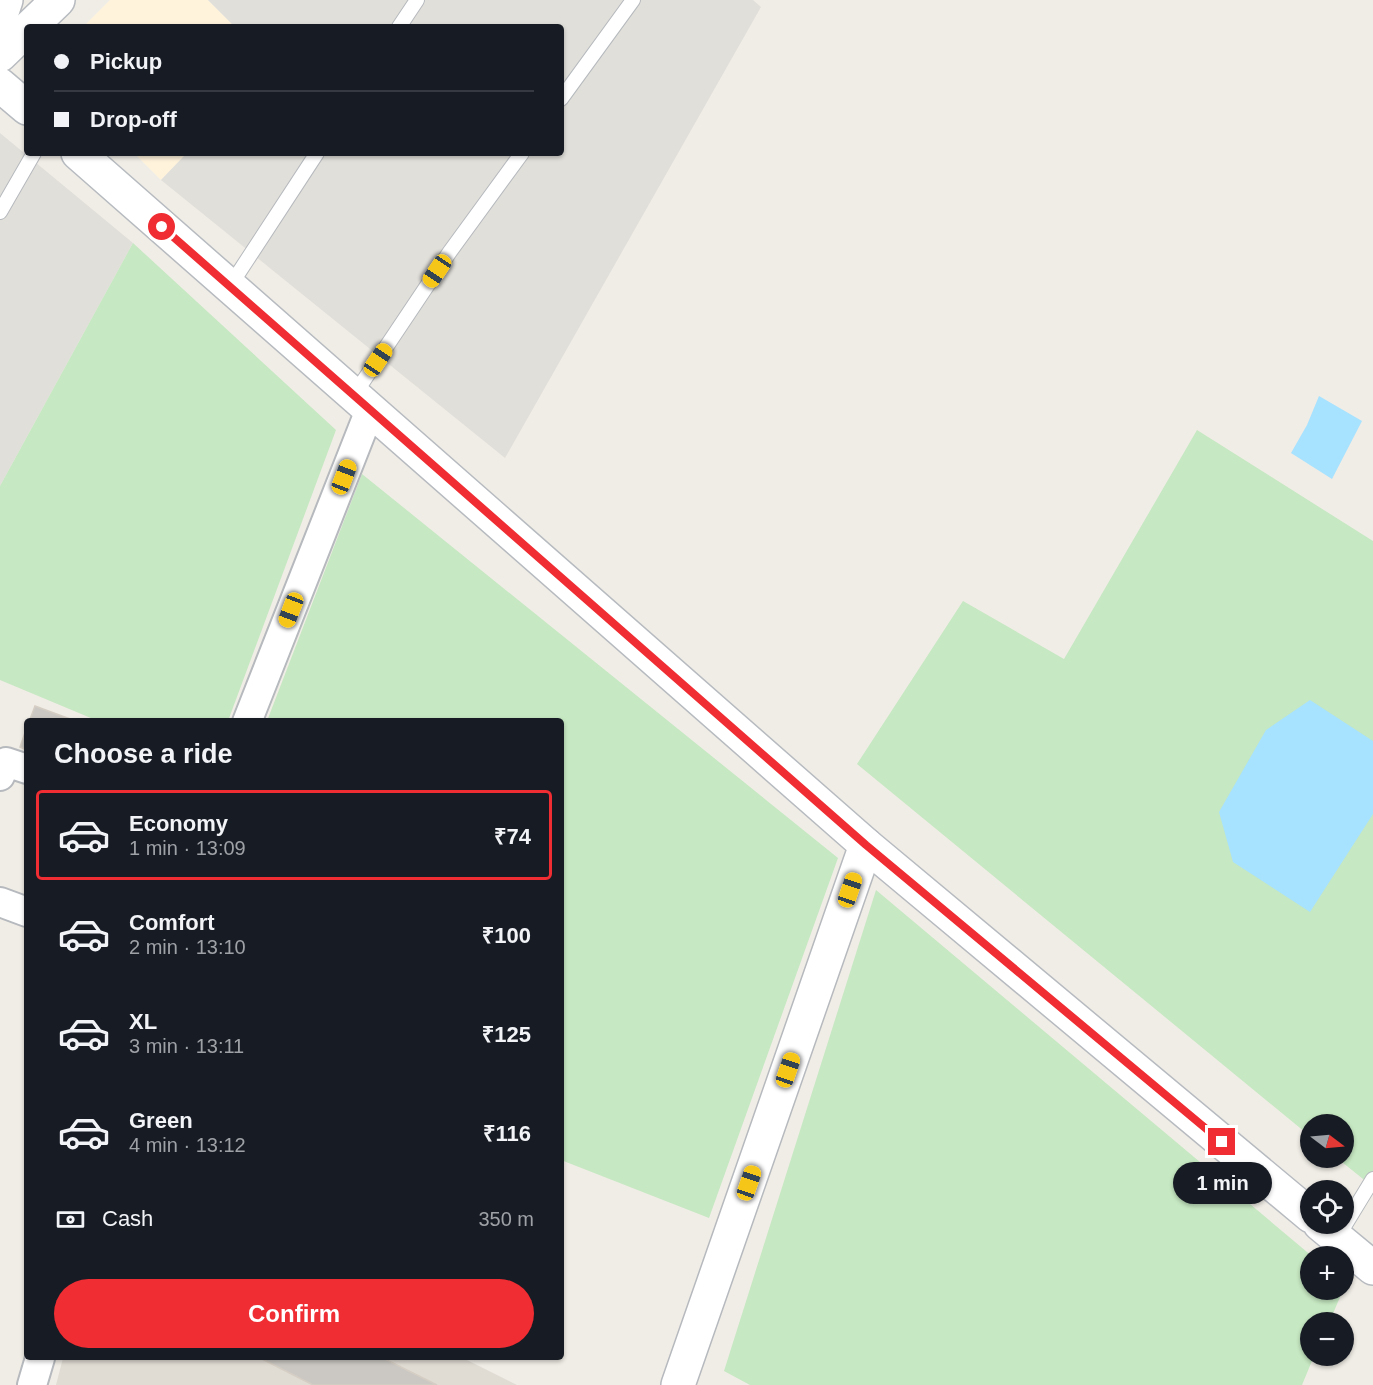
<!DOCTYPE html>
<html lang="en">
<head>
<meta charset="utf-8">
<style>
  body { margin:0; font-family:Helvetica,sans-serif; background:#20242c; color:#f1f3f6; height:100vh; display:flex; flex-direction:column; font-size:22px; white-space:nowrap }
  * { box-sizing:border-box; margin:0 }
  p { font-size:20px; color:#9ea1a6 }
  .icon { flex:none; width:33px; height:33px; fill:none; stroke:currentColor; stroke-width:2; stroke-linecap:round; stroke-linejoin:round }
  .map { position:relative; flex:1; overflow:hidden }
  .side { position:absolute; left:24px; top:718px; width:540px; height:642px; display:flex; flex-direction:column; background:#171b24; border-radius:6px; box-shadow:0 2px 4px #0004 }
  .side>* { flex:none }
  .guide { position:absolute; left:24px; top:24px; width:540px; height:132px; border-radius:6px; box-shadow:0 2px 4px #0004; display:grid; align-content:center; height:132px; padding:0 30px; background:#171b24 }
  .needle { width:39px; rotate:106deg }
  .controls { position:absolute; left:1300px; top:1114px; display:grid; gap:12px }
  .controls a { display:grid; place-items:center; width:54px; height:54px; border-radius:50%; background:#171b24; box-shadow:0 2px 4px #0004; font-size:30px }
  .end { position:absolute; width:27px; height:27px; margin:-14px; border:8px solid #ef2d32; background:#fff; box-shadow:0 0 0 3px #fff }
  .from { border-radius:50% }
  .bubble { position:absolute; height:42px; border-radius:21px; background:#171b24; box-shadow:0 2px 4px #0004; font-size:20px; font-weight:600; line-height:42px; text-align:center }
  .car { position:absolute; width:18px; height:36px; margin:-18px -9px; border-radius:8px; box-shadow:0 0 4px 2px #0007; background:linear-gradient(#f5c518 24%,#345 0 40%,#f5c518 0 76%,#345 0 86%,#f5c518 0) }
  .guide b { display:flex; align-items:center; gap:21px; height:57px; font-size:22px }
  .guide b+b { border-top:2px solid #363941 }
  .guide i { width:15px; height:15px; background:#f1f3f6 }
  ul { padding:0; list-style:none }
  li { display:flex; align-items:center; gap:18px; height:90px; margin:0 12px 9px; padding:0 18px; border:3px solid transparent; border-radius:6px }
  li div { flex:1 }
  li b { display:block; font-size:22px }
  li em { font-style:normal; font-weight:600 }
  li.selected { border-color:#ef2d32 }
  li>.icon { width:54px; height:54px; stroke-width:1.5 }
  h2 { padding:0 30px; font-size:27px; line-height:72px }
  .pay { display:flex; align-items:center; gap:15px; height:66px; padding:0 30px; font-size:22px }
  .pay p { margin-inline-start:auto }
  .cta { display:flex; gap:12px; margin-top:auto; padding:12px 30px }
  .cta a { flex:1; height:69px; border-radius:36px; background:#ef2d32; color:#fff; font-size:24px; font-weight:600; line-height:69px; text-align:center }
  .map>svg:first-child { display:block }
  .commercial { fill:#fff3dc }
  .industrial { fill:#e1dfda }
  .education { fill:#e0dcd4 }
  .green { fill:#c6e8c2 }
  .water { fill:#a7e2ff }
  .building { fill:#cbc8c3; stroke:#d5cec4; stroke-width:1.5 }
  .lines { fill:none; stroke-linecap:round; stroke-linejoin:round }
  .service-casing { stroke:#b6b9bd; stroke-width:16 }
  .minor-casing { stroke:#b6b9bd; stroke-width:32 }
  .tertiary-casing { stroke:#b6b9bd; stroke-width:36 }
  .secondary-casing { stroke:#b7bbc0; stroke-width:36 }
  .service { stroke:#fff; stroke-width:14 }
  .minor { stroke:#fff; stroke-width:28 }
  .tertiary { stroke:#fff; stroke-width:33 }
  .secondary { stroke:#fff; stroke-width:33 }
  .route { stroke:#ef2d32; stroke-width:8 }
</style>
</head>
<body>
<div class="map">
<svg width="1373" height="1385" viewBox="0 0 1373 1385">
  <rect width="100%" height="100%" fill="#f0ede6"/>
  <path class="commercial" d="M110 0H208L235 27H83Z
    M134 153H187L161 180Z"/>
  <path class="industrial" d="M208 0H753L761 7 505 458 161 180 187 153H561V27H235Z
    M0 133 133 243 0 486Z"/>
  <path class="education" d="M63 1358H463L517 1385H56Z"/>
  <path class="green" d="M133 243 336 430 228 721H98L0 680V486Z
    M1197 430 1373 541V1187L1337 1158H1344V1125H1311V1137L857 764 963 601 1064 659Z
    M362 474 838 858 709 1218 561 1160V722L267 721Z
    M876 890 1313 1257H1311V1290H1343L1329 1323H1311V1356H1314L1302 1385H750L724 1371Z"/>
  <path class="water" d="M1319 396 1362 421 1332 479 1291 453 1307 425Z
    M1310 700 1373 741V814L1310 912 1233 862 1219 812 1266 730Z"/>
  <path class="building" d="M35 706 70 719 69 722H29Z
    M27 727V750L20 747Z
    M260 1358H383L437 1385H313Z"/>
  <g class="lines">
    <g class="service-casing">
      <path id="service" d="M399 27 417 0
        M561 99 633 0
        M0 212 34 153
        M230 286 317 153
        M354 395 449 253 522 153
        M1337 1238 1373 1179"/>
    </g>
    <g class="minor-casing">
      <path id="minor" d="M247 722 370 410
        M0 776 6 762 27 769
        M0 902 27 912
        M32 1385 40 1358"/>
    </g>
    <g class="tertiary-casing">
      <path id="tertiary" d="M0 18 6 0
        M678 1385 866 845"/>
    </g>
    <g class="secondary-casing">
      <path id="secondary" d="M30 27 58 0
        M0 55 27 29
        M0 85 27 108
        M78 153 866 845 1311 1216
        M1320 1224 1373 1268"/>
    </g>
    <use href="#service" class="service"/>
    <use href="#minor" class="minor"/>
    <use href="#tertiary" class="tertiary"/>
    <use href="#secondary" class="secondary"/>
  </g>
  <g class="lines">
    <path class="route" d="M162 227 866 845 1222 1142"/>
  </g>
</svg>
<div class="controls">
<a><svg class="needle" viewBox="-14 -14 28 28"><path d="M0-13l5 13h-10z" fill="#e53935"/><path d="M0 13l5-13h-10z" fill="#9ea1a6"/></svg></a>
<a><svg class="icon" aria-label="locate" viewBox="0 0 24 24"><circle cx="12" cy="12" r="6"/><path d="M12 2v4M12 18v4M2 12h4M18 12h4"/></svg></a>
<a>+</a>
<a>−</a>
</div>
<i class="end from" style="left:162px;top:227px"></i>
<i class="end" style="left:1222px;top:1142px"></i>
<div class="bubble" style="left:1173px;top:1162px;width:99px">1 min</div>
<i class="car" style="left:437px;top:271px;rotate:214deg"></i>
<i class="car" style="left:378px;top:360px;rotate:34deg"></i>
<i class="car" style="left:344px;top:477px;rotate:21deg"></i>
<i class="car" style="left:291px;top:610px;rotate:201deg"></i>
<i class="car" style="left:850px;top:890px;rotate:19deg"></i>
<i class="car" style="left:788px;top:1070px;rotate:19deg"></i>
<i class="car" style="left:749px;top:1183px;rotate:19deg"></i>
<div class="guide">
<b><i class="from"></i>Pickup</b>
<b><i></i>Drop-off</b>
</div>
<section class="side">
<h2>Choose a ride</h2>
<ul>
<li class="selected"><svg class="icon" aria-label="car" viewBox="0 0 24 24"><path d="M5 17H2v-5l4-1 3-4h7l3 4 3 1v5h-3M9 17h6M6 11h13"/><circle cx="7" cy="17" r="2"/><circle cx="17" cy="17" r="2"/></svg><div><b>Economy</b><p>1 min · 13:09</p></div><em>₹74</em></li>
<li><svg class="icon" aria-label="car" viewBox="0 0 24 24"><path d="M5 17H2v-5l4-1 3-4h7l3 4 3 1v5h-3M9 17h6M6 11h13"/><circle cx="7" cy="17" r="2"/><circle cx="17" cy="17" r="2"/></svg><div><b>Comfort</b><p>2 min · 13:10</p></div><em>₹100</em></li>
<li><svg class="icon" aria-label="car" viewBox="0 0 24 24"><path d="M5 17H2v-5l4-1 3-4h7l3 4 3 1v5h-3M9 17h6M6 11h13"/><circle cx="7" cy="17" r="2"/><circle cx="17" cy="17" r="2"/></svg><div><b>XL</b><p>3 min · 13:11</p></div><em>₹125</em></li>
<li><svg class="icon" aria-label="car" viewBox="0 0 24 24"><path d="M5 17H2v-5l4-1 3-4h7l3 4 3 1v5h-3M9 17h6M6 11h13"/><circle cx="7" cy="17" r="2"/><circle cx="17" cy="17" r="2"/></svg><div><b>Green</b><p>4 min · 13:12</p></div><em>₹116</em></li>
</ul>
<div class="pay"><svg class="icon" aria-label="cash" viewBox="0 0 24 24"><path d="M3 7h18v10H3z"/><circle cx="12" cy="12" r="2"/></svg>Cash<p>350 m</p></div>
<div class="cta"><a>Confirm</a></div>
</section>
</div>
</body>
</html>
